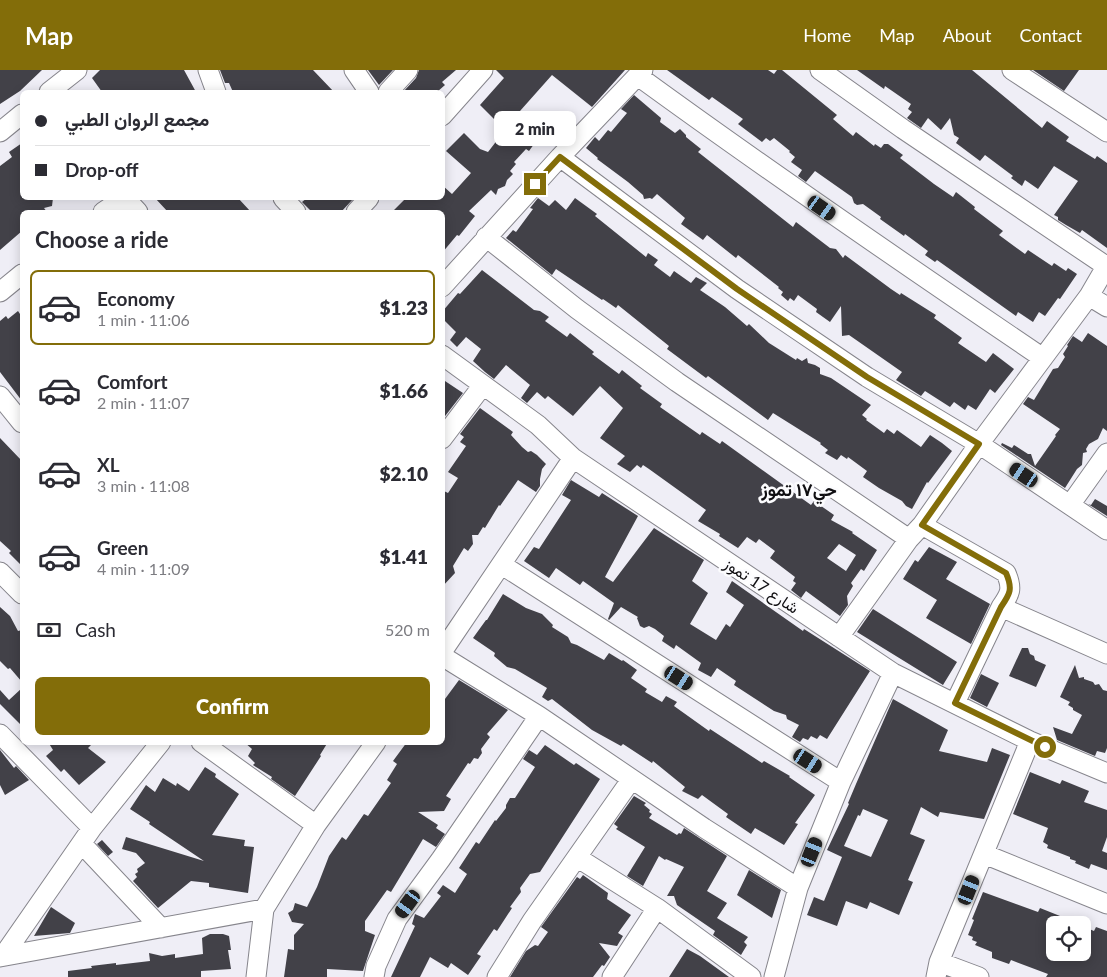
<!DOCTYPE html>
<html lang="en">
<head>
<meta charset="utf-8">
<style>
  body { margin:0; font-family:Lato,Vazirmatn,sans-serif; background:#f7f7f7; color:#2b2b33; height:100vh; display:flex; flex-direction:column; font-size:19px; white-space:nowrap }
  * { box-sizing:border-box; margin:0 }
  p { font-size:16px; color:#7c7c81 }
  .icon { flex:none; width:28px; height:28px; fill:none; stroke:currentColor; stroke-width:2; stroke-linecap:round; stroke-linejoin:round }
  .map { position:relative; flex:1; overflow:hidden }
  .panel { position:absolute; left:20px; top:140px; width:425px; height:535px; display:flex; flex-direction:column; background:#fff; border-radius:8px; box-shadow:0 2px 12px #0003 }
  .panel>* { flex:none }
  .guide { position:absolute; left:20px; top:20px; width:425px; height:110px; border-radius:8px; box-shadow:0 2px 12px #0003; display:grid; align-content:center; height:110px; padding:0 15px; background:#fff }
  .fabs { position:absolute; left:1046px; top:846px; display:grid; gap:10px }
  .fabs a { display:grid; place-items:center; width:45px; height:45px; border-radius:8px; background:#fff; box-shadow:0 2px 12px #0003; font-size:25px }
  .end { position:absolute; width:22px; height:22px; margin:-11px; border:6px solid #836d09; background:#fff; box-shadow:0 0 0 2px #fff }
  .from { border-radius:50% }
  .bubble { position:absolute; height:35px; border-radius:8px; background:#fff; box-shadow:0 2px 12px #0003; font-size:16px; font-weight:800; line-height:35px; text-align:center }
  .car { position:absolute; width:15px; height:30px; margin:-15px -8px; border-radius:6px; box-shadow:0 0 4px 1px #0007; background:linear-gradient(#222 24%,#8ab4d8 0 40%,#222 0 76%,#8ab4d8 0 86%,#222 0) }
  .guide b { display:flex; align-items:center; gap:18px; height:48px; font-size:19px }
  .guide b+b { border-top:1px solid #e1e1e2 }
  .guide i { width:12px; height:12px; background:#2b2b33 }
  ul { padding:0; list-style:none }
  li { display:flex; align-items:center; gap:15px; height:75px; margin:0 10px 8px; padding:0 5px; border:2px solid transparent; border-radius:8px }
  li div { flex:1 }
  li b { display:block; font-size:19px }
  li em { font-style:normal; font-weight:800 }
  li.current { border-color:#836d09 }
  li>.icon { width:45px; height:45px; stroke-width:1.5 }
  h2 { padding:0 15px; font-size:22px; line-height:60px }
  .pay { display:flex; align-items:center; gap:12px; height:55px; padding:0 15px; font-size:19px }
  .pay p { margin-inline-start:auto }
  .cta { display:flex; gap:10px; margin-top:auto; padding:10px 15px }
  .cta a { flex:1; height:58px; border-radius:8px; background:#836d09; color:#fff; font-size:20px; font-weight:800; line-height:58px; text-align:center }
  header { display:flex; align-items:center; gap:30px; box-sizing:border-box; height:70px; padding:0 25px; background:#836d09; color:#fff }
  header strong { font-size:24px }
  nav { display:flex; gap:28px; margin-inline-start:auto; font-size:18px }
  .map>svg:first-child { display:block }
  .building { fill:#424148; fill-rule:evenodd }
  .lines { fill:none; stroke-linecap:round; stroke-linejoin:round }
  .minor-casing { stroke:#86858c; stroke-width:21 }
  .minor { stroke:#fff; stroke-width:19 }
  .route { stroke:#836d09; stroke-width:6 }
  .labels { text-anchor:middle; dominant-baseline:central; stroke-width:5; stroke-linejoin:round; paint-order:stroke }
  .street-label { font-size:16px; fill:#0f0e11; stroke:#fcfcfe }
  .neighbourhood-label { font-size:18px; font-weight:bold; fill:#0f0e11; stroke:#fcfcfe }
</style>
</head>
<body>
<header>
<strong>Map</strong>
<nav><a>Home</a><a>Map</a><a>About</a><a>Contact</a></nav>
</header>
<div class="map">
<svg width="1107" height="907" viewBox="0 0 1107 907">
  <rect width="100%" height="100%" fill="#efeef6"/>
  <path class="building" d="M0 0H42L20 21 0 34Z
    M100 0H184L196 22H102L92 8Z
    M220 0H313L334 22H233L229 13H225Z
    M368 0H393L379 15Z
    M419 0H456L442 12 445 15 437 22H403L416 8Z
    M496 0H625L592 37 552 5 520 41 535 54 536 52 545 59 529 81 526 79 514 92 516 94 510 101 513 104 507 110 505 116 498 119 496 125 491 120 469 141 475 146 459 166 457 165 442 183V142H392L406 128H442V115L452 124 471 103 446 81 464 63 480 79 488 82 505 60 480 35 504 8Z
    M667 0H768L774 4 777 0H782L837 45 833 49 853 66 856 62 874 76 875 74 881 78 884 74H888L903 85 900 88 934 114 953 127 956 122 975 137 974 139 1003 161 999 165 1025 184 1028 180 1052 196 1054 193 1066 201 1068 198 1077 204 1060 229 1058 228 1045 246 1039 242 1033 252 1018 242 1016 246 937 190 935 192 925 185 928 181 905 164 904 166 880 149 881 147 863 134 857 135 854 133 852 127 815 101 806 112 798 106 802 100 791 92 795 87 789 82 790 81 774 68 770 71 766 68 762 72 738 54 743 49 712 27 709 30Z
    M857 0H972L1042 58 1047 51 1069 67 1066 71 1095 89 1097 86 1107 93V178L1082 160 1080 163 1066 155 1058 150V147L1054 145 1078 111 1054 96 1038 119 1025 110 1022 116 1011 108 1013 106 985 85 980 91 956 73 959 68 954 65 950 48 941 60 928 48 921 58 907 48 912 42 908 39 911 34 885 16 884 19Z
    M1033 0H1079L1064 21Z
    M634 25 661 48 660 52 675 63 680 59 686 65V67L701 79 698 82 793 157 796 152 830 178 836 179 843 188 845 185 891 219 900 225 901 223 936 245 934 248 962 268 958 273 986 292 993 283 1014 299 995 323 990 319 976 340 968 335 965 340 954 332 950 337 925 321 921 326 896 310 902 302 849 265 842 266 841 236 830 252 816 242 817 239 798 225 794 231 790 228 788 231 781 225 783 222 778 218 779 217 738 185 736 188 707 165 703 170 681 154 685 148 657 124 652 129 650 128 644 129 643 125 628 112 597 89 598 88 586 78 595 67 599 71 608 60 611 62 627 43 621 39Z
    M22 73V128H53L52 136 44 138 47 142H22V161L0 180V96L12 87 9 82Z
    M155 128H238L251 142H168Z
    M307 128H354L341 142H312L302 132Z
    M538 128 549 136 555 130 566 140 575 128 597 144 595 146 646 187 648 183 658 190 654 195 670 207 674 201 691 213 696 207 707 213 700 220 725 237 747 256 749 254 769 273 796 290 797 288 802 291 807 288 808 293 815 295 820 298V304L831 308 871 335 862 345 867 349 866 350 884 363 887 359 894 364 897 360 921 377 930 365 942 373 952 381 928 413 927 412 912 439 906 436 902 431 879 418 863 407 867 401 848 387 847 389 841 385 837 390 825 383 828 380 820 374 821 373 773 343 768 350 708 306 706 308 667 279 669 276 618 235 616 238 603 229 602 230 556 199 552 205 506 168 513 160 516 162 533 139 530 138Z
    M482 200 534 240 540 241 549 247 545 251 567 267 570 263 594 282 592 284 619 304 622 300 642 316 640 318 662 334 660 337 700 365 702 362 720 374 722 371 811 435 814 431 834 445 831 450 853 462 852 463 877 480 864 501 861 499 851 513 853 516 847 526 848 535 840 546 806 521 801 528 791 520 796 513 793 511 795 507 770 488 775 481 759 469 756 473 747 467 738 478 719 466 720 464 698 451 706 440 649 399 643 395 641 398 637 395 630 402 617 394 625 386 600 368 623 338 600 316 573 346 548 326 545 329 537 322 527 333 521 328 530 315 506 295 494 309 485 302 473 291 481 279 466 267 457 277 450 270 456 262 442 248V242L458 223 460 224ZM839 474 856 485 846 501 827 488Z
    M18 241 22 247V331L0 302V251L6 246 8 249Z
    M1088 263 1107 276V361L1103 358 1098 369 1089 374 1086 379 1087 382 1083 383 1082 395 1077 399 1065 418 1001 375 1002 373 1012 378 1014 375 1028 384H1031L1035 396 1056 366 1055 365 1060 359 1023 334 1028 327 1034 330 1053 299 1058 298 1065 287 1063 284 1068 276 1067 275 1073 266 1082 272Z
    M442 309 463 323 442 350Z
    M480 338 513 362 511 365 522 377 528 382 531 381 537 385 546 394 542 399 540 409V416L536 422 518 410 500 436 499 435 485 458 483 457 478 465H472L473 474 468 481 464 478 453 496 455 503 442 517V420L448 423 458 408 448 402 466 376 460 372 464 367 460 364Z
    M0 368 22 391V496L9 483 11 481 0 471Z
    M571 410 599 427 602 423 638 446 605 507 613 512 654 458 704 490 692 511 708 523 690 554 716 570 726 554 730 557 744 535 726 522 732 511 803 561 804 559 870 601 827 669 820 665 817 669 811 666 808 670 803 668 800 672 792 667 799 655 787 649 786 645 774 641 734 615 736 611 717 598 711 607 698 600 701 593 676 575 674 579 662 571 664 566 655 559 649 556 644 558 640 556 637 548 638 547 621 537 609 550 608 549 614 533 583 511 580 515 556 498 549 508 524 491 534 477 539 479 571 430 562 425Z
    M1095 429 1107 436V446L1088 434 1091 435Z
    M929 477 957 492 946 509 990 534 971 574 926 548 937 530 903 509 915 490 918 492Z
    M503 524 526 538 542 544 553 555 552 557 568 567 571 573 577 575 604 590 609 583 622 591 623 590 637 600 631 608 647 619 645 622 662 632 666 626 677 632 674 636 709 661 710 659 762 693 764 691 790 706 789 707 815 725 795 753 798 754 784 775 755 758 751 764 726 747 728 744 702 725 698 729 682 721 685 717 653 691 652 693 623 674 621 676 592 660 552 629 548 631 542 627 547 618 515 599 507 597 494 586 495 583 473 568 486 550H487Z
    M0 537 10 546 18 561 22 560V612L10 598 8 599 0 591Z
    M873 539 957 592 943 615 857 562Z
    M1022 578H1028L1030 584 1034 586 1035 590 1046 595 1036 617 1009 606Z
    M1075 595 1079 608 1084 607V609L1093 612 1095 615 1099 614 1103 620 1107 621V678L1105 683 1097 681 1095 686 1057 670 1053 657 1072 664 1082 645 1073 640V638L1068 635 1070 632 1060 627Z
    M981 604 999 613 987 637 970 628Z
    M459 610 508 640 487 664 490 667 481 679 482 683 478 689 474 688 470 694 468 693 446 726 451 729 444 741 418 742 438 755 436 758 445 764 436 777 423 769 391 822 387 820 365 851V861L375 865 363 901 327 899V907H284L288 879 294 880V865L304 854 292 852 288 843 293 840 295 833 307 837 317 817 329 786 342 767 346 770 364 744 368 746 391 713 387 710 397 694 393 691 407 672H442V633Z
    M22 618V656L0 634V620L9 630Z
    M893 629 948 660 939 681 987 692 992 678 1010 685 984 749 940 742 938 747 921 737 910 764 925 770 908 810 913 812 899 845 870 832 867 839 846 831 837 856 807 845 814 827 824 831 842 787 827 780 849 734 848 733 856 714ZM863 739 888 750 871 787 844 776 858 745 860 746Z
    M48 672H94L88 678 106 692 79 715 64 699 61 702 46 686 53 680Z
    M244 672H328L320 685 321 686 295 726 271 709 272 707 253 695 255 693 248 686 252 679Z
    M545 675 574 695 576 693 600 709 540 802 530 804 520 818 521 822 510 837 512 838 497 861 494 859 477 884 481 886 468 905 451 893 448 898 430 887 420 907H391L415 856 412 854 415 844 424 848 441 826 437 823 443 815 455 823 467 804 459 798 476 772 479 774 495 750 496 751 506 738V735L510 728H515L535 697 523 689 529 680 537 685Z
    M0 680 14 698 16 696 29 710 5 725 0 715Z
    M205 697 216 704 215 707 239 724 212 765 245 770 244 776 254 777 248 823 209 817V813L191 811 158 838 133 811 137 807 135 804 138 802 137 799 145 793 136 783 122 779 126 767 204 791 149 754 150 752 130 739 146 715 155 722 163 708 176 716 177 713 189 721Z
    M1030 702 1060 714 1062 710 1089 721 1084 732 1107 740V767L1102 781 1107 783V800L1091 794 1089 799 1075 793 1076 791 1070 789V787L1047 778 1048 775 1043 772 1048 758 1013 744Z
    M634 726 646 733 644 735 650 740 649 742 652 744 649 748 677 765 679 763 681 764 684 758 727 786 707 821 727 833 717 848 748 867 744 872 747 875 741 885 713 865 715 861 677 835 674 826H667L684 797 666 789 665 790 659 786 643 816 627 806 645 777 616 759 618 757 614 754Z
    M102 770 113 782 108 786 97 774Z
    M749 800 781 820 772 848 737 825Z
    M583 805 608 823 607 829 631 845 618 863 623 866 617 876 599 873 610 887 604 896 602 895 593 907H510L526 881 535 875 538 876 548 862 541 857 577 807 580 809Z
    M983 822 1038 842 1040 838 1080 854 1055 855V882H1082V856L1094 861 1096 857 1107 861V907H1046L1048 904 1011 890 1009 894 992 888V882L975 875 977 872 972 870 973 867 968 865 974 850 972 849Z
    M51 837 75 853 70 863 34 866Z
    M210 864H223L229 866 231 880H228L231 899 201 901V907H68V901L92 898 91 896 116 893V895L150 891 149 883 162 886 175 884V888L203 884 202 868Z
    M687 879 700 886 729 907H669Z"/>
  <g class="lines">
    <g class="minor-casing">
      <path id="minor" d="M208 0 216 22
        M354 0 369 22
        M820 0 903 59 1106 196
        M1012 0 1107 62
        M638 6C771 103 907 196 1043 288
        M49 22 77 0
        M388 22 408 0
        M442 46 483 0
        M0 62 22 44
        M560 87 737 219 867 307 979 374 1107 460
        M125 128 138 142
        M283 128 296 142
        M103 142 124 128
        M356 142 369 128
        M486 167 577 239 677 312 909 469
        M442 217 560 87 643 0
        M0 222 22 204
        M1089 226 1107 237
        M442 285 538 355 573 388 893 603 1030 671 1107 703
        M0 326 22 353
        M442 369 483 315
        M1070 435 1107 383
        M922 455 1006 503C1013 519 1010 524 1001 537L955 633
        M502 495 841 712
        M0 502 22 524
        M1001 537 1107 584
        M839 567 909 469 922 455 979 374 1089 226 1107 195
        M442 582 573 388
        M442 586 539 646 704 758 798 818
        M0 664 92 758
        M201 672 316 755
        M82 774 161 858
        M984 784 1107 834
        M578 788 657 838 751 907
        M3 886 92 758 161 672
        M0 887 264 839
        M939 892 979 907
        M256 907 264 839 316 755 376 672
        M374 907 376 896 397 849 441 789 539 646
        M497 907 532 851 631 710
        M612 907 657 838
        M774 907 798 818 841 712 893 603
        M936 907 939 892 1030 671"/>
    </g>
    <use href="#minor" class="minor"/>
  </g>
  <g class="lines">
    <path class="route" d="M535 114 560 87 737 219 867 307 979 374 922 455 1006 503C1013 519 1010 524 1001 537L955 633 1045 677"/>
  </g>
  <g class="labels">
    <g class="street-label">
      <text transform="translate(762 515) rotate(34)">شارع 17 تموز</text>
    </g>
    <g class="neighbourhood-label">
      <text x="799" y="419">حي۱۷ تموز</text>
    </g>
  </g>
</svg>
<div class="fabs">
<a><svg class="icon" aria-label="locate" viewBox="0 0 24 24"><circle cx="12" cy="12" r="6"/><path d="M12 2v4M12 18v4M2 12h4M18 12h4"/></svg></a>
</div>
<i class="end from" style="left:1045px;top:677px"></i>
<i class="end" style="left:535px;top:114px"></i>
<div class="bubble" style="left:494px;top:41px;width:82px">2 min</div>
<i class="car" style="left:822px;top:138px;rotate:125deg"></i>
<i class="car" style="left:1024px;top:405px;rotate:304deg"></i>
<i class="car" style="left:679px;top:608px;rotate:122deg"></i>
<i class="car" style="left:808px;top:691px;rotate:123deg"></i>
<i class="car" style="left:812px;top:782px;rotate:22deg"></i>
<i class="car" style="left:969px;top:820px;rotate:22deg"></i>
<i class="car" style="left:408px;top:834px;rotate:216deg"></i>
<div class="guide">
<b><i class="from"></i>مجمع الروان الطبي</b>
<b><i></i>Drop-off</b>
</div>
<section class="panel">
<h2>Choose a ride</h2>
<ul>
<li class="current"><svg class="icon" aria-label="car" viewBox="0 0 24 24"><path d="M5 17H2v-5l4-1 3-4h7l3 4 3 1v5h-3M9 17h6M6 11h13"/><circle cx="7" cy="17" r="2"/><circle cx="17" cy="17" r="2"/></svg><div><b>Economy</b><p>1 min · 11:06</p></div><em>$1.23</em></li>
<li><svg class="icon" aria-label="car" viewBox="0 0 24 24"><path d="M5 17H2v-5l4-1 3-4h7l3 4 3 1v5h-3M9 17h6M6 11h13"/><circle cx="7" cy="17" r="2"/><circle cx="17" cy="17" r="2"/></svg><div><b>Comfort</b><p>2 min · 11:07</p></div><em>$1.66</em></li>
<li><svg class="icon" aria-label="car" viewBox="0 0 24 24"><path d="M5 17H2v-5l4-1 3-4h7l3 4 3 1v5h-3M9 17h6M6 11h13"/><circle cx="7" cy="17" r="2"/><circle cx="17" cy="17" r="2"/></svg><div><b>XL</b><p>3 min · 11:08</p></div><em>$2.10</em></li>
<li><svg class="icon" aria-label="car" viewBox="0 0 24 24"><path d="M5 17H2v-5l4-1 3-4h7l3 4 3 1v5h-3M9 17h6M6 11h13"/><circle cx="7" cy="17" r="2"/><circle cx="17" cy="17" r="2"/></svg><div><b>Green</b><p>4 min · 11:09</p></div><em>$1.41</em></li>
</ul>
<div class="pay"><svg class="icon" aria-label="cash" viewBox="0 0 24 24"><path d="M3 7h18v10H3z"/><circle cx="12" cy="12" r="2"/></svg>Cash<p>520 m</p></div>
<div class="cta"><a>Confirm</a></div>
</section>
</div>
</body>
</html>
